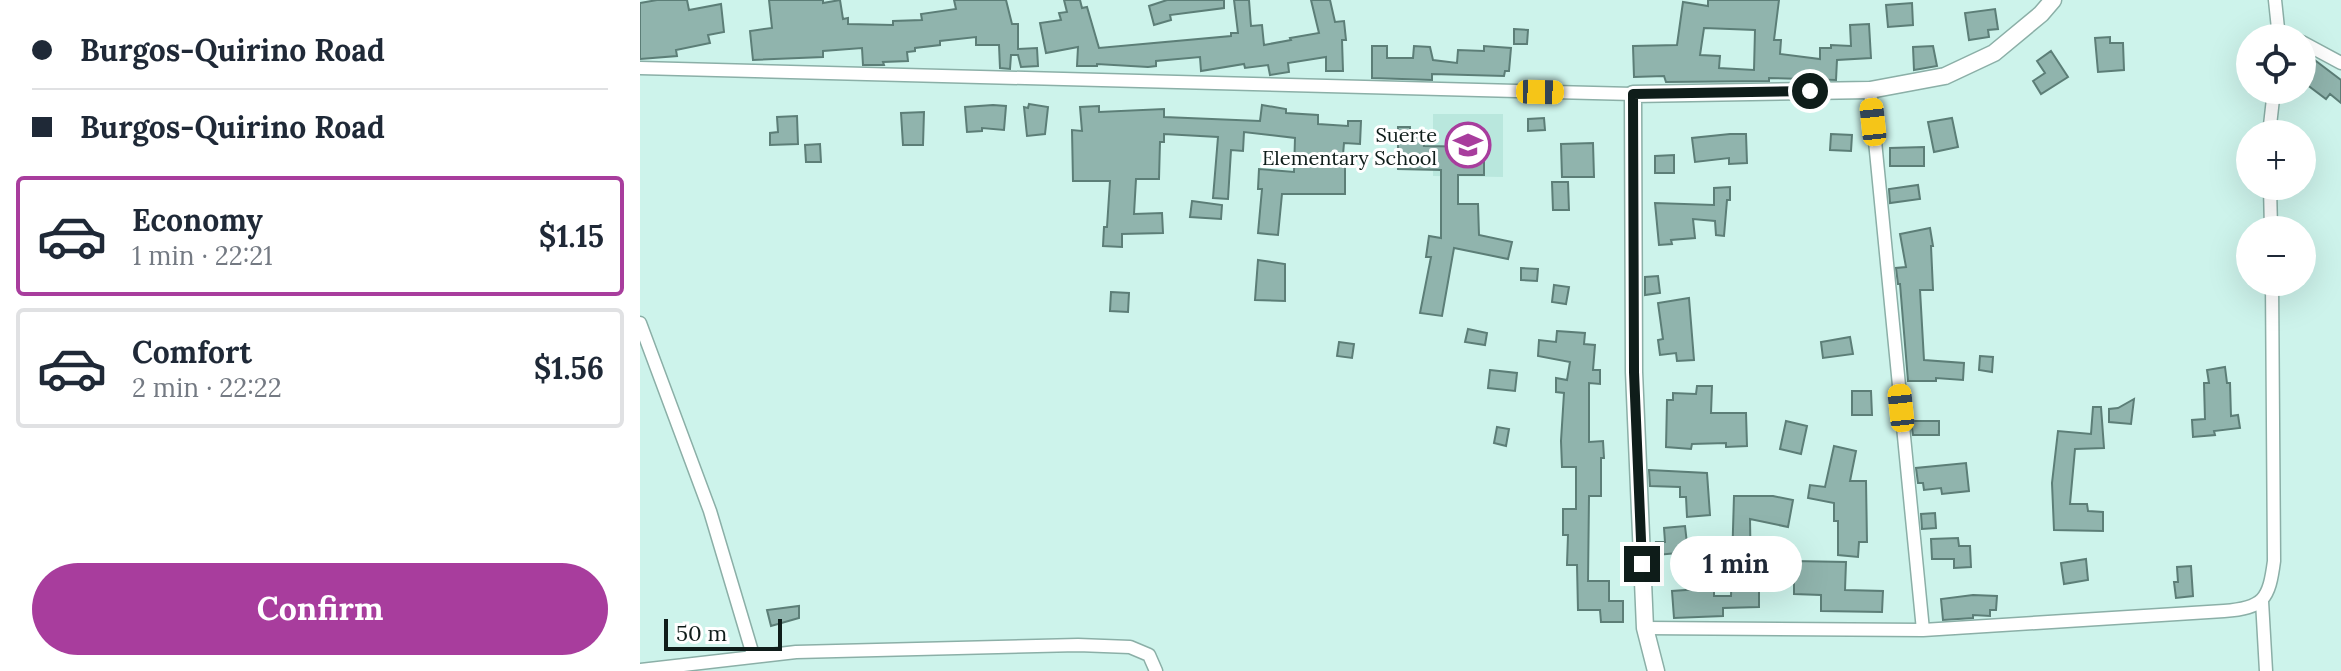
<!DOCTYPE html>
<html lang="en">
<head>
<meta charset="utf-8">
<style>
  body { margin:0; font-family:Lora,serif; background:#f2f2f3; color:#1f2937; height:100vh; display:flex; flex-direction:column; font-size:30px; white-space:nowrap }
  * { box-sizing:border-box; margin:0 }
  p { font-size:26px; color:#747a83 }
  .icon { flex:none; width:44px; height:44px; fill:none; stroke:currentColor; stroke-width:2; stroke-linecap:round; stroke-linejoin:round }
  .map { position:relative; flex:1; overflow:hidden }
  .sheet { display:flex; flex-direction:column; background:#fff; width:640px }
  .sheet>* { flex:none }
  .hud { display:grid; align-content:center; height:176px; padding:0 32px; background:#fff }
  .buttons { position:absolute; left:1596px; top:24px; display:grid; gap:16px }
  .buttons a { display:grid; place-items:center; width:80px; height:80px; border-radius:50%; background:#fff; box-shadow:0 8px 32px #0002; font-size:40px }
  .scale { position:absolute; left:24px; bottom:20px; width:118px; box-sizing:border-box; padding-left:8px; border:4px solid #0f1d1a; border-top:0; font-size:22px; line-height:28px; white-space:nowrap; color:#0f1d1a; -webkit-text-stroke:6px #fff; paint-order:stroke }
  .end { position:absolute; width:36px; height:36px; margin:-18px; border:10px solid #0f1d1a; background:#fff; box-shadow:0 0 0 4px #fff }
  .from { border-radius:50% }
  .bubble { position:absolute; height:56px; border-radius:28px; background:#fff; box-shadow:0 8px 32px #0002; font-size:26px; font-weight:700; line-height:56px; text-align:center }
  .car { position:absolute; width:24px; height:48px; margin:-24px -12px; border-radius:10px; box-shadow:0 0 6px 2px #0007; background:linear-gradient(#f5c518 24%,#345 0 40%,#f5c518 0 76%,#345 0 86%,#f5c518 0) }
  .hud b { display:flex; align-items:center; gap:28px; height:76px; font-size:30px }
  .hud b+b { border-top:2px solid #e0e1e3 }
  .hud i { width:20px; height:20px; background:#1f2937 }
  ul { padding:0; list-style:none }
  li { display:flex; align-items:center; gap:24px; height:120px; margin:0 16px 12px; padding:0 16px; border:4px solid #e0e1e3; border-radius:8px }
  li div { flex:1 }
  li b { display:block; font-size:30px }
  li em { font-style:normal; font-weight:700 }
  li.on { border-color:#a83d9d }
  li>.icon { width:72px; height:72px; stroke-width:1.5 }
  .cta { display:flex; gap:16px; margin-top:auto; padding:16px 32px }
  .cta a { flex:1; height:92px; border-radius:48px; background:#a83d9d; color:#fff; font-size:32px; font-weight:700; line-height:92px; text-align:center }
  main { display:flex; flex:1; min-height:0 }
  .map>svg:first-child { display:block }
  .built { fill:#b9e7dd }
  .building { fill:#90b4ad; stroke:#5c7e77; stroke-width:2; fill-rule:evenodd }
  .lines { fill:none; stroke-linecap:round; stroke-linejoin:round }
  .minor-casing { stroke:#8bafa7; stroke-width:15 }
  .tertiary-casing { stroke:#8bafa7; stroke-width:19 }
  .minor { stroke:#fff; stroke-width:12 }
  .tertiary { stroke:#fff; stroke-width:16 }
  .route { stroke:#0f1d1a; stroke-width:10 }
  .labels { text-anchor:middle; dominant-baseline:central; stroke-width:6; stroke-linejoin:round; paint-order:stroke }
  .poi-label { font-size:20px; fill:#0f1d1a; stroke:#fff; text-anchor:end }
</style>
</head>
<body>
<main>
<section class="sheet">
<div class="hud">
<b><i class="from"></i>Burgos-Quirino Road</b>
<b><i></i>Burgos-Quirino Road</b>
</div>
<ul>
<li class="on"><svg class="icon" aria-label="car" viewBox="0 0 24 24"><path d="M5 17H2v-5l4-1 3-4h7l3 4 3 1v5h-3M9 17h6M6 11h13"/><circle cx="7" cy="17" r="2"/><circle cx="17" cy="17" r="2"/></svg><div><b>Economy</b><p>1 min · 22:21</p></div><em>$1.15</em></li>
<li><svg class="icon" aria-label="car" viewBox="0 0 24 24"><path d="M5 17H2v-5l4-1 3-4h7l3 4 3 1v5h-3M9 17h6M6 11h13"/><circle cx="7" cy="17" r="2"/><circle cx="17" cy="17" r="2"/></svg><div><b>Comfort</b><p>2 min · 22:22</p></div><em>$1.56</em></li>
</ul>
<div class="cta"><a>Confirm</a></div>
</section>
<div class="map">
<svg width="1701" height="671" viewBox="0 0 1701 671">
  <rect width="100%" height="100%" fill="#cdf3eb"/>
  <path class="built" d="M793 114H863V177L793 176Z"/>
  <path class="building" d="M17 0H47L49 10 81 4 84 32 68 35 70 43 36 50 37 56 0 59V3Z
    M129 0H183V3L200 0 203 19 208 18V24L253 25V21L282 20 281 14 316 9 314 0H366L372 24H378V49L397 48 398 66 381 67 378 55H371L370 69 360 68 359 45H336V37L300 41V45L275 48V51L267 52 268 61 243 62 244 65H223L222 48 183 51V57L113 60 110 31 132 28Z
    M424 0H440L442 8 447 7 459 48 591 36V33H598L594 0H609L611 26 622 25 624 45 651 40 650 38 679 33 671 0H690L695 22 704 21 706 40H702L703 71H686V57L648 63 649 72 630 75 628 65 605 68 604 64 561 71 560 57 516 61V66L508 67 457 64V66H437L438 47 406 53 400 23 421 20 419 13 427 12Z
    M527 0H584V8L530 15 531 20 514 25 509 6Z
    M1068 0H1139L1134 40H1141L1140 54 1180 59V48H1191V45L1211 46 1210 25 1229 24 1231 58 1197 60 1196 80 1129 78V81L1026 82 1024 76 994 77 993 46 1037 45 1043 2 1068 6ZM1064 28 1115 30 1114 70 1079 68 1080 56 1060 55Z
    M1272 3 1273 25 1248 27 1246 5Z
    M1355 9 1358 29 1348 30 1349 37 1329 40 1325 13Z
    M874 29 888 30 887 44H874Z
    M1470 37V43H1483L1484 70 1458 72 1455 38Z
    M732 46H747V58H773L774 46 790 47 793 60 817 63 818 50 844 51V46L871 48 869 71H865L864 76 792 74V80L732 78Z
    M1293 46 1297 66 1274 70 1273 47Z
    M1411 51 1428 77 1401 94 1393 81 1405 73 1397 61Z
    M1672 58 1701 80V103L1690 94 1686 99 1662 81V61L1667 65Z
    M389 104 408 107 405 134 387 136 384 107 388 108Z
    M353 105 366 106 364 130 342 128V131L327 132 325 107Z
    M622 105 646 109V113L678 115V124L708 126V121H721L720 144 704 143 702 167H705V194H642L638 235 618 233 622 189H618L619 169 654 172 655 138 604 132 603 151 591 150 588 199 573 198 578 137 524 134V142H520L519 179H496L494 214 522 213 523 233 482 234V247L463 246 464 227H467L470 181H433L432 130 442 131 440 107 459 106V112L524 109V117L620 121Z
    M284 112 283 145H263L261 113Z
    M157 116 158 144 130 145V133L138 132 137 117Z
    M904 118 905 130 888 131V119Z
    M1312 118 1318 147 1294 152 1288 122Z
    M758 127H770V134L785 135 784 146 844 147V175H818V204H838L839 235 872 242 868 259 814 248 802 316 780 313 791 257H786L789 236 801 238V170L758 169Z
    M1090 134H1106L1107 163 1089 164V158L1055 162 1052 138Z
    M1191 134 1212 135 1211 151 1190 150Z
    M953 143 954 177H922L921 144Z
    M180 144 181 162H166L165 145Z
    M1284 147V166H1250V148Z
    M1034 155V173H1015V156Z
    M912 182H928L929 210H913Z
    M1278 185 1280 199 1250 203 1249 189Z
    M1090 187V200H1087L1084 236 1076 235 1075 221 1053 219 1055 238 1031 240 1032 244 1019 245 1015 203 1074 205V188Z
    M552 201 582 205 581 219 550 217Z
    M1290 228 1293 246H1291L1293 290H1280L1284 360 1324 363 1323 380 1296 378V381H1268L1260 284H1258L1256 268 1266 267 1260 234Z
    M618 260 645 264V301L615 300Z
    M881 268 898 269 897 281 881 280Z
    M1018 276 1020 293 1005 295V277Z
    M914 285 929 287 926 304 912 302Z
    M471 292 489 293 488 312 470 311Z
    M1049 298 1054 360 1037 361 1036 353 1020 355 1018 340 1023 339 1018 303Z
    M828 329 847 333 845 345 825 342Z
    M917 331 945 333 944 344 955 345 953 370H960V384L949 383V442L963 441 964 458H961V496H949L948 581H969V601H983V622H961L960 610H938L937 565H927L928 535H923V509H936V467H922L921 441 924 393 916 392V378L927 380 930 362 898 356 899 340 916 342Z
    M1210 337 1213 354 1183 358 1181 342Z
    M699 342 714 344 712 358 697 356Z
    M1340 356 1353 357 1352 372 1339 370Z
    M1585 367 1587 383H1590L1591 416 1598 415 1600 428 1574 431 1575 435 1553 437 1552 420 1565 419 1564 383H1569L1567 370Z
    M850 370 877 373 875 391 848 388Z
    M1057 386H1072L1071 413H1106L1107 446 1086 447V443L1052 444 1051 449 1026 447 1027 400H1033V393L1056 394Z
    M1212 391H1231L1232 415H1212Z
    M1494 399 1491 424 1469 422V409L1478 408Z
    M1453 407H1461L1464 448 1435 449 1430 504H1447L1448 511 1463 512V531L1414 530 1412 483 1418 431 1451 434Z
    M1146 421 1167 426 1161 454 1140 449Z
    M1271 421H1299V435H1273Z
    M857 427 869 429 866 446 854 443Z
    M1194 446 1216 451 1210 481H1226L1227 542H1219L1218 557 1198 555V521H1194V503L1168 498 1170 485 1185 487Z
    M1326 463 1329 491 1302 494 1301 488 1284 490 1283 483H1278L1276 468Z
    M1009 470 1067 473 1070 515 1047 517 1046 497H1040V487L1010 486Z
    M1094 496H1133L1153 500 1148 527 1110 519 1111 583H1119V607L1083 608V616L1034 618 1032 591 1074 588V596H1091Z
    M1295 513 1296 528 1282 529 1281 514Z
    M1045 526 1048 552 1017 555 1016 542H1025L1024 528Z
    M1318 538 1319 546H1330L1331 567 1314 568V559H1292L1291 539Z
    M1446 559 1448 580 1424 584 1421 563Z
    M1154 561 1206 562 1205 590 1243 591 1242 612 1181 611V595L1154 594Z
    M1551 566 1553 596 1536 598 1534 582H1538L1537 567Z
    M1333 595 1357 596 1356 610H1350V616L1333 615V618L1303 620 1301 599Z
    M159 606V618L131 626 127 610Z"/>
  <g class="lines">
    <g class="minor-casing">
      <path id="minor" d="M1635 0 1639 38
        M1662 42 1701 63
        M0 68 993 94
        M1230 90 1283 630
        M1629 134 1634 90
        M1630 186 1631 230
        M0 323 70 511 113 655
        M1622 601 1626 671
        M1005 628 1283 630 1584 611C1624 608 1629 599 1634 561L1632 282
        M0 670 156 652 438 645 490 647 509 655 516 671"/>
    </g>
    <g class="tertiary-casing">
      <path id="tertiary" d="M1016 671 1005 628 994 372 993 94 1230 90 1305 76 1354 53 1401 14 1413 0"/>
    </g>
    <use href="#minor" class="minor"/>
    <use href="#tertiary" class="tertiary"/>
  </g>
  <g class="lines">
    <path class="route" d="M1002 564 994 372 993 94 1170 91"/>
  </g>
  <defs>
    <g id="school-ring" transform="scale(2.3)"><circle r="9.5" fill="#fff" stroke="#a83d9d" stroke-width="1.5"/><path d="M0-5L7-2L0 1L-7-2ZM-4 1L0 2.5L4 1V4Q0 6-4 4Z" fill="#a83d9d"/></g>
  </defs>
  <g fill-rule="evenodd">
    <use href="#school-ring" x="828" y="145"/>
  </g>
  <g class="labels">
    <g class="poi-label">
      <text x="797" y="134">Suerte<tspan x="797" dy="23">Elementary School</tspan></text>
    </g>
  </g>
</svg>
<div class="buttons">
<a><svg class="icon" aria-label="locate" viewBox="0 0 24 24"><circle cx="12" cy="12" r="6"/><path d="M12 2v4M12 18v4M2 12h4M18 12h4"/></svg></a>
<a>+</a>
<a>−</a>
</div>
<div class="scale">50 m</div>
<i class="end from" style="left:1170px;top:91px"></i>
<i class="end" style="left:1002px;top:564px"></i>
<div class="bubble" style="left:1030px;top:536px;width:132px">1 min</div>
<i class="car" style="left:900px;top:92px;rotate:91deg"></i>
<i class="car" style="left:1233px;top:122px;rotate:354deg"></i>
<i class="car" style="left:1261px;top:408px;rotate:354deg"></i>
</div>
</main>
</body>
</html>
